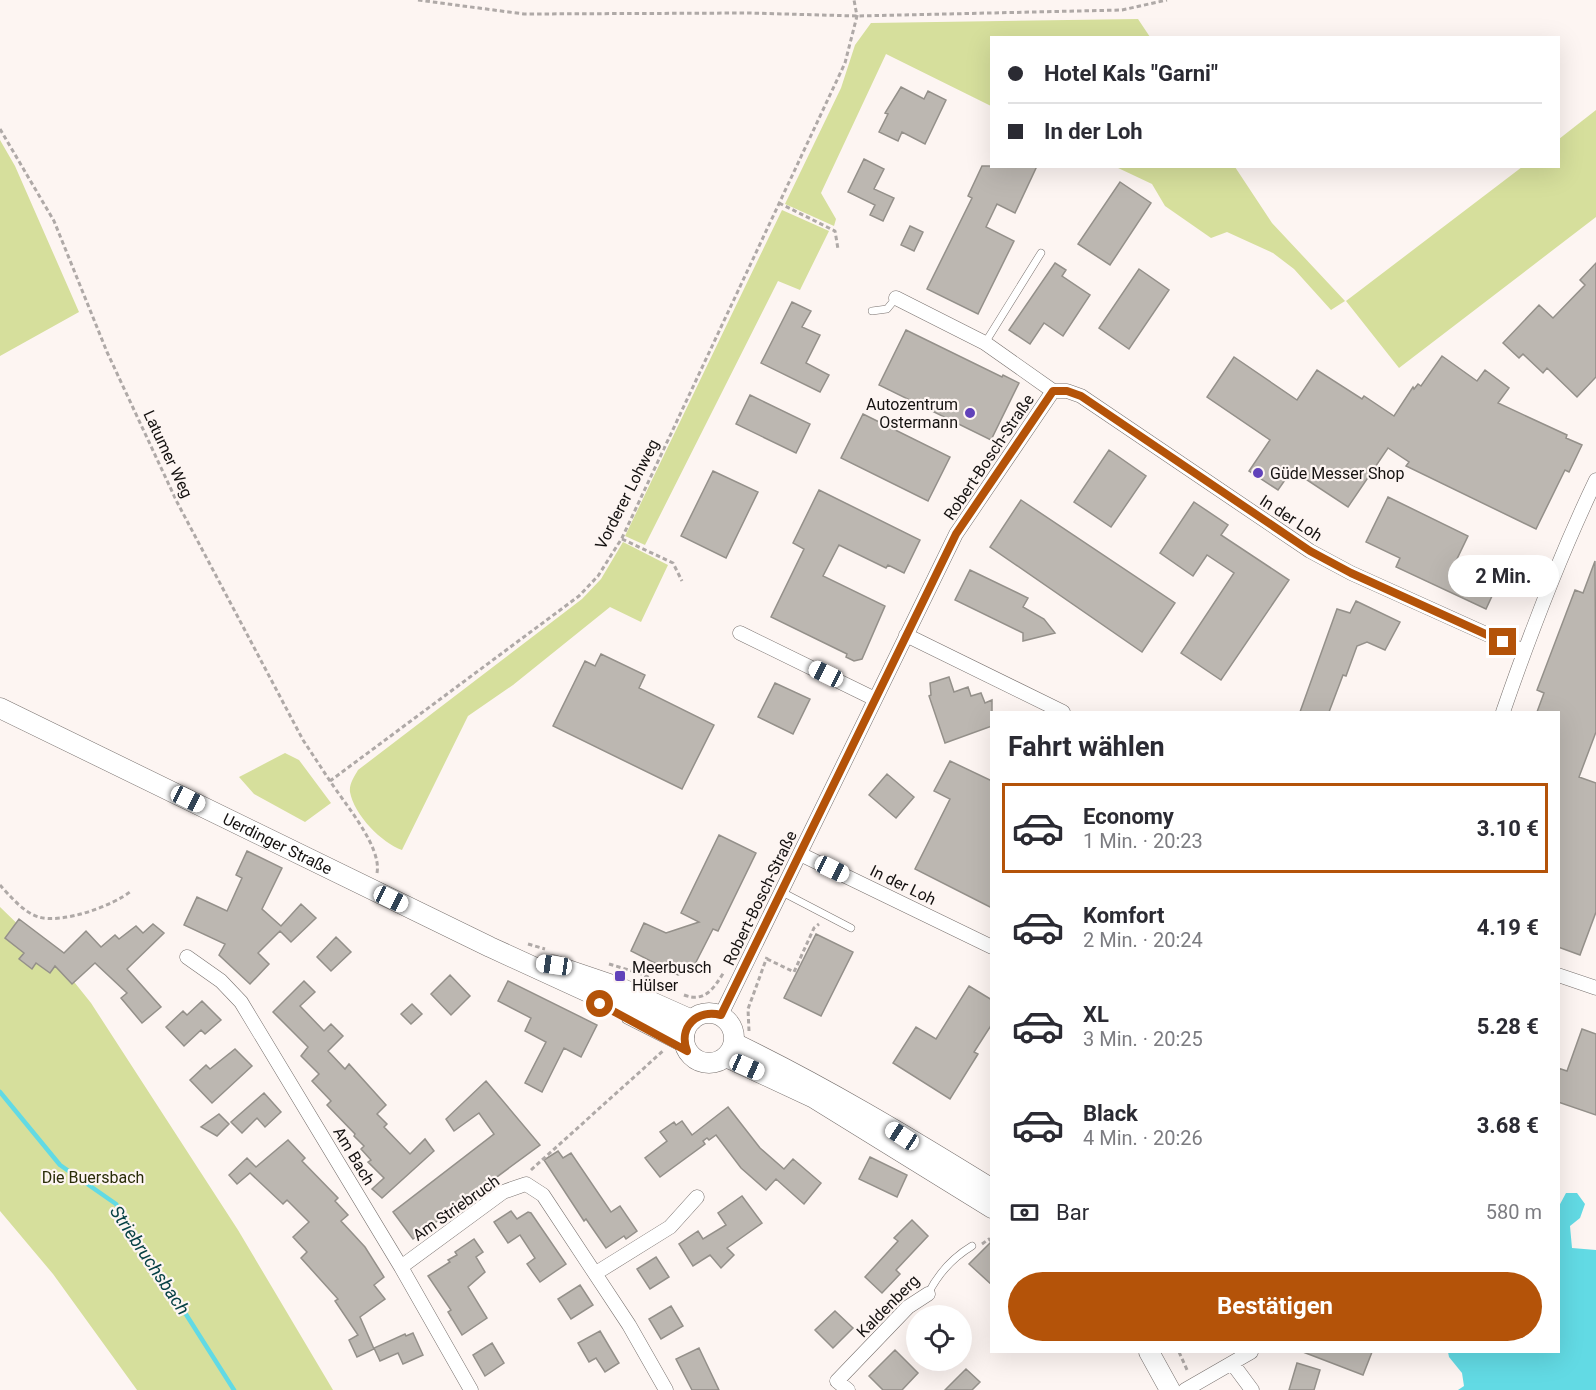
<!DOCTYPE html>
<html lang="de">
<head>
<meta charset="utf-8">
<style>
  body { margin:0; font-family:Roboto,sans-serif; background:#f7f7f7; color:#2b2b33; height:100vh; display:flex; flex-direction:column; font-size:22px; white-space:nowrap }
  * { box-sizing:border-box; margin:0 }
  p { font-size:20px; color:#7c7c81 }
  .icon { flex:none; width:33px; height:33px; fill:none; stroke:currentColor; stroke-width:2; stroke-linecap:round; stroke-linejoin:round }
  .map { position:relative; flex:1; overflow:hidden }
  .panel { position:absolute; left:990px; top:711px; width:570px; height:642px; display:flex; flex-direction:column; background:#fff; border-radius:0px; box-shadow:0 6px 24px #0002 }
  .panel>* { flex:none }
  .top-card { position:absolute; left:990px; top:36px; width:570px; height:132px; border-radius:0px; box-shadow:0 6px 24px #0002; display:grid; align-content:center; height:132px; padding:0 18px; background:#fff }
  .buttons { position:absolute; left:906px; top:1305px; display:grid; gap:12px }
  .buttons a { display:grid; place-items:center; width:66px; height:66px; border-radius:50%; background:#fff; box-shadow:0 6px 24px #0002; font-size:30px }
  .end { position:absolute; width:27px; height:27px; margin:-14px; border:8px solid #b45309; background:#fff; box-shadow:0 0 0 3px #fff }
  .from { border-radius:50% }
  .bubble { position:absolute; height:42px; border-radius:21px; background:#fff; box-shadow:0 6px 24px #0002; font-size:20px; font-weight:700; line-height:42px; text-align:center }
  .car { position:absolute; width:18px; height:36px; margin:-18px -9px; border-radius:8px; box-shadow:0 0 4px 2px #0007; background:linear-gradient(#fff 24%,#345 0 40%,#fff 0 76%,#345 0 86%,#fff 0) }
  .top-card b { display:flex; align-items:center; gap:21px; height:57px; font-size:22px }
  .top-card b+b { border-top:2px solid #e1e1e2 }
  .top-card i { width:15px; height:15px; background:#2b2b33 }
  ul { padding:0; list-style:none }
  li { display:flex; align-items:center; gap:18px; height:90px; margin:0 12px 9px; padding:0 6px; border:3px solid transparent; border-radius:0px }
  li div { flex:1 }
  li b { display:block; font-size:22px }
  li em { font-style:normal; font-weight:700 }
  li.selected { border-color:#b45309 }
  li>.icon { width:54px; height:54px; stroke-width:1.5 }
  h2 { padding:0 18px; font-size:27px; line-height:72px }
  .pay { display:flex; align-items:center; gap:15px; height:66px; padding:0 18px; font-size:22px }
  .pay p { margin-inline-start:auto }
  .action { display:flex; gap:12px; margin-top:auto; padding:12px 18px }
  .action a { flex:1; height:69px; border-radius:36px; background:#b45309; color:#fff; font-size:24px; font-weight:700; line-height:69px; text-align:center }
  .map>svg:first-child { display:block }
  .green { fill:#d6df9c }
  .water { fill:#62dae4 }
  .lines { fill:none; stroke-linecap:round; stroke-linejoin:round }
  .stream { stroke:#62dae4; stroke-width:4.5 }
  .building { fill:#bcb7b1; stroke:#94908a; stroke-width:1.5 }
  .lane-casing { stroke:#78716e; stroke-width:8 }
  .street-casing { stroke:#78716e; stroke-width:15 }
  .secondary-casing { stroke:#78716e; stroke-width:21 }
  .path { stroke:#afa9a7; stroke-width:3; stroke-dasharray:4.5 3; stroke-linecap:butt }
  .lane { stroke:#fff; stroke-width:7 }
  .street { stroke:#fff; stroke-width:14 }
  .secondary { stroke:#fff; stroke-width:20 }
  .route { stroke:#b45309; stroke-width:8 }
  .poi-dot { fill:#6142ba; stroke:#fdf5f2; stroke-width:2 }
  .labels { text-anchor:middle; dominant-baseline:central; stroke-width:4.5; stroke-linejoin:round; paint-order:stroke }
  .poi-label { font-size:16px; fill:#151211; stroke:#fdf5f2; text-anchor:start }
  .street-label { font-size:16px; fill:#151211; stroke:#fdf5f2 }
  .park-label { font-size:16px; fill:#292d08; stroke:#fdf5f2 }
  .water-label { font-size:18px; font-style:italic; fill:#074145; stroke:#fdf5f2 }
</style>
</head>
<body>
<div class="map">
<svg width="1596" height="1390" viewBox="0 0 1596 1390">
  <rect width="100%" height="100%" fill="#fdf5f2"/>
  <path class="green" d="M1138 19 1150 37 992 38 991 106 886 54 821 193 836 219 834 226 785 204 841 88 855 45 871 23Z
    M1596 110V217L1399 368 1346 301 1522 167 1558 166 1559 139Z
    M0 140 15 166 79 312 0 356Z
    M1116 167H1235L1272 223 1345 301 1331 310 1294 269 1273 253 1227 232 1211 238 1165 206 1152 184Z
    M782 210 829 231 800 290 778 281 645 545 625 536Z
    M623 542 668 565 641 622 610 607 513 685 468 716 402 850C382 843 354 815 350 792 349 784 354 777 358 770L582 599 601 579Z
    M285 753 299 760 331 803 305 822 254 794 239 777Z
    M0 907 63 968 91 1003 238 1230 333 1390H137L53 1274 0 1211Z"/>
  <path class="water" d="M1566 1193H1577L1585 1204 1580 1218 1570 1226 1572 1248 1596 1250V1390H1458L1464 1386 1462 1373 1449 1357 1448 1352H1558L1559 1206Z"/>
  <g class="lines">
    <path class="stream" d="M0 1092 60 1165 116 1204 234 1390"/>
  </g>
  <path class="building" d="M901 87 924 99 928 91 946 100 925 144 902 132 898 141 879 132 888 114 885 113Z
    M864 159 884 169 874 189 894 198 883 221 870 215 875 205 848 192Z
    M982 166H1037L1015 213 997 204 986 227 1014 241 978 314 927 289 972 198 968 196Z
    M1120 182 1151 203 1110 265 1078 244Z
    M910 226 923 232 914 251 901 245Z
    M1055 263 1066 270 1062 276 1090 295 1063 336 1044 323 1030 344 1009 330Z
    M1596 263V377L1577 397 1547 368 1543 373 1523 354 1519 358 1503 343 1539 305 1553 318 1585 285 1580 280Z
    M1139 269 1169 290 1129 349 1099 328Z
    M792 302 811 311 802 327 820 335 806 363 829 375 820 392 761 363Z
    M906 330 1002 377 1003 375 1019 383 991 440 879 385Z
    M1442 356 1477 381 1485 370 1509 388 1498 403 1567 435 1566 438 1582 445 1569 472 1565 470 1536 529 1406 466 1409 462 1388 448 1348 507 1292 470 1278 490 1249 471 1270 440 1207 397 1234 357 1297 400 1317 370 1362 399 1364 396 1394 416 1413 387 1414 389 1418 384 1421 386Z
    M750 395 810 424 796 453 736 424Z
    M863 414 950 457 928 501 841 458Z
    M1109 450 1146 476 1111 527 1074 502Z
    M713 471 758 492 726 558 681 536Z
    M819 490 920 540 904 573 888 565 886 568 839 545 823 576 885 606 862 659 854 661 846 657 847 654 771 617 804 549 793 543Z
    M1388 497 1468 536 1456 561 1499 581 1486 609 1396 567 1400 558 1366 542Z
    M1021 500 1175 603 1142 652 990 547Z
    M1194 502 1228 525 1221 535 1289 580 1221 680 1181 653 1234 573 1207 555 1193 576 1160 553Z
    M1595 561 1596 732 1579 777 1596 783V912L1580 955 1558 947V712H1537L1544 693 1537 690 1575 590 1583 593Z
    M970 570 1028 598 1023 607 1044 619 1055 633 1023 641V633L955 600Z
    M1356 601 1400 622 1385 650 1367 642 1357 646 1346 676 1343 675 1329 712H1300L1337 609 1350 613Z
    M601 654 645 675 639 688 714 725 682 789 553 726 585 661 595 666Z
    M949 677 954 692 968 687 971 696 981 693 985 703 992 700V726L945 743 929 696 931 695 930 683Z
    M775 683 810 699 793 734 758 717Z
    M950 761 992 781V908L915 869 950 799 934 791Z
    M887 774 914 797 896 818 869 795Z
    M719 835 756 853 718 931 713 929 692 970 678 975 631 951 644 923 666 933 699 922 681 913Z
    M247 851 282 868 262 909 281 926 301 904 316 918 291 942 280 931 258 953 269 964 250 984 219 955 225 944 184 925 197 897 227 911 242 878 236 875Z
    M19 919 64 953 86 931 101 947 115 935 119 939 136 926 143 933 153 924 164 933 127 969 161 1007 142 1023 121 998 127 993 95 963 72 984 55 966 50 973 36 963 32 969 19 959 24 953 5 938Z
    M816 934 853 952 821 1016 784 998Z
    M336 937 351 952 331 971 317 957Z
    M450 975 470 996 451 1015 431 994Z
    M304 981 315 992 300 1006 324 1031 331 1024 343 1036 328 1051 345 1069 349 1064 386 1105 377 1114 387 1124 384 1127 410 1154 425 1139 434 1151 382 1198 372 1189 384 1178 368 1162 371 1160 361 1149 364 1146 354 1136 355 1134 327 1105 331 1101 312 1081 319 1074 301 1056 308 1047 273 1012Z
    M508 981 597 1025 581 1057 564 1048 542 1092 525 1083 546 1042 525 1031 531 1018 498 1001Z
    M969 986 992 1000V1024L974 1052 978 1054 950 1099 893 1063 916 1027 936 1039Z
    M202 1001 221 1020 205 1034 201 1030 184 1046 166 1027 183 1011 187 1015Z
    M412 1004 422 1014 411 1024 401 1014Z
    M1582 1029 1596 1034V1115L1558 1102V1068L1567 1071Z
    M235 1049 252 1066 212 1103 190 1080 206 1065 210 1069Z
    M486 1081 540 1145 413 1239 393 1212 494 1134 479 1113 454 1131 446 1119Z
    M264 1093 281 1112 265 1127 257 1118 242 1133 231 1122Z
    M728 1107 760 1148 784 1169 793 1159 821 1183 804 1204 776 1179 766 1190 741 1168 716 1135 709 1140 707 1138 703 1141 705 1144 660 1177 645 1158 667 1141 660 1132 674 1122 676 1125 682 1121 692 1135Z
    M219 1114 229 1124 217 1136 201 1127Z
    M288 1140 305 1158 302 1161 338 1198 335 1201 348 1215 341 1221 365 1247 384 1277 374 1285 385 1299 360 1317 374 1349 357 1357 349 1340 358 1335 335 1301 338 1299 301 1258 307 1252 293 1237 309 1222 287 1200 283 1204 250 1173 237 1184 229 1175 247 1158 256 1167Z
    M558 1151 563 1158 571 1153 611 1212 620 1206 637 1231 626 1239 624 1236 606 1248 586 1219 584 1221 544 1160Z
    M870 1157 907 1175 897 1197 859 1179Z
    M742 1196 762 1223 727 1248 734 1255 721 1268 710 1255 693 1266 679 1244 698 1231 703 1239 726 1225 718 1213Z
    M511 1211 517 1219 528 1212 531 1213 566 1264 540 1282 527 1264 535 1258 520 1235 508 1243 494 1222Z
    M912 1220 928 1236 896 1270 900 1274 882 1293 865 1277 898 1241 894 1238Z
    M474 1239 483 1252 476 1257 485 1272 468 1287 487 1318 462 1335 448 1312 451 1310 428 1276 450 1262 448 1260 457 1255 455 1252Z
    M992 1241V1285L969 1264Z
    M656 1257 669 1277 650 1289 637 1269Z
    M580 1285 593 1305 571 1319 558 1299Z
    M671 1306 683 1326 661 1339 649 1319Z
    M835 1311 853 1328 833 1348 815 1330Z
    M600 1331 619 1363 605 1372 596 1358 589 1362 578 1343Z
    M413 1333 423 1355 403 1364 398 1353 380 1361 374 1348 405 1334 406 1336Z
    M492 1343 504 1363 485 1376 473 1355Z
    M699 1348 719 1390H692L676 1359Z
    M895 1350 918 1373 902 1390H883L869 1376Z
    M1303 1352H1372L1363 1375Z
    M1297 1363 1320 1370 1314 1390H1289Z
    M966 1369 980 1382 972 1390H945Z"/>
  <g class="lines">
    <g class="lane-casing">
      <path id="lane" d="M872 311 887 309 896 298
        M985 343 1041 253
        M782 892 851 928
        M626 1020 687 1051
        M928 1294C938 1274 952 1258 972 1246"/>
    </g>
    <g class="street-casing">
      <path id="street" d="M896 298 985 343 1053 391
        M1053 391H1067L1081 396 1310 551 1351 573 1524 651
        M740 633 875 699
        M906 635 1063 712
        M1503 712C1530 634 1560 555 1596 480
        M800 854 992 947
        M187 957 221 981 241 1002 401 1267 471 1390
        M1558 975 1596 988
        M721 1015 956 534 1053 391
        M401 1267 503 1192 526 1184 543 1195 629 1325 666 1390
        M596 1273 670 1227 697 1197
        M1232 1363 1252 1390
        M848 1390 837 1381 908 1307 928 1294
        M1185 1390 1251 1352"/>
    </g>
    <g class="secondary-casing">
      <g id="secondary">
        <path id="s1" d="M0 708 490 947 684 1036"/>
        <path d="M553 965 618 987 692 1020"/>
        <circle cx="709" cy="1038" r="25"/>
        <path d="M734 1043C823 1086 908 1137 992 1189"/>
        <path d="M726 1057 814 1098 992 1208"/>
        <path d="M1149 1352 1170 1390"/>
      </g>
    </g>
    <path class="path" d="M418 0 524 14 749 13 857 16 1122 10 1167 0
      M0 129 54 221 107 352 177 502 303 740 330 781
      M779 203 835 231 838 249
      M622 539 673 563 682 581
      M377 873C382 847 345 804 330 781L579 596 598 576 622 538 845 63 857 16 854 0
      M0 885C10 896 24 913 39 917 62 924 113 906 131 891
      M528 944 545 949
      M767 959 794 972 814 928 819 924
      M609 964 642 974 675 991
      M684 995C705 1003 714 988 724 972
      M749 1031 748 1009 767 957
      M531 1170 664 1050
      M982 1244 989 1239 992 1242
      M1179 1352 1188 1372"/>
    <use href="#lane" class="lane"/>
    <use href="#street" class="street"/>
    <use href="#secondary" class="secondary"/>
  </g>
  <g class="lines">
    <path class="route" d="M600 1004 687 1051C678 1027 697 1009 721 1015L956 534 1053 391H1067L1081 396 1310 551 1351 573 1503 642"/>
  </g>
  <g class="poi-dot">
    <circle cx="970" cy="413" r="6"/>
    <circle cx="1258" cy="473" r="6"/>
    <rect x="614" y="970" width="12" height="12" rx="3"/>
  </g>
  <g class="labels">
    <g class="poi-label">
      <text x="958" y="404" text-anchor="end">Autozentrum<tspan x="958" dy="18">Ostermann</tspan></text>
      <text x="1270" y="473">Güde Messer Shop</text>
      <text x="632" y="967">Meerbusch<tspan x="632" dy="18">Hülser</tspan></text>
    </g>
    <g class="street-label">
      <text transform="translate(168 454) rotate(65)">Latumer Weg</text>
      <text transform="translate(989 457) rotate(-56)">Robert-Bosch-Straße</text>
      <text transform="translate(627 494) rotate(-63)">Vorderer Lohweg</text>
      <text transform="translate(1291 518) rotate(33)">In der Loh</text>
      <text stroke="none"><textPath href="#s1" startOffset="309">Uerdinger Straße</textPath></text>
      <text transform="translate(903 885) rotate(26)">In der Loh</text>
      <text transform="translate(760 898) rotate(-64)">Robert-Bosch-Straße</text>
      <text transform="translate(354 1156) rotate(59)">Am Bach</text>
      <text transform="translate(456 1208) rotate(-35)">Am Striebruch</text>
      <text transform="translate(888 1306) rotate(-45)">Kaldenberg</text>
    </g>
    <g class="park-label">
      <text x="93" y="1177">Die Buersbach</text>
    </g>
    <g class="water-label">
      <text transform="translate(150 1260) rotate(56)">Striebruchsbach</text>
    </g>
  </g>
</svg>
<div class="buttons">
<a><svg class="icon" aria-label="locate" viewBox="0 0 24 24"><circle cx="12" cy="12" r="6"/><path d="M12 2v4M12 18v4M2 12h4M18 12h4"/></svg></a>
</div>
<i class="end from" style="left:600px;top:1004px"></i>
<i class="end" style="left:1503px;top:642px"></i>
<div class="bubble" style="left:1448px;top:555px;width:111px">2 Min.</div>
<i class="car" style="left:826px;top:674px;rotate:296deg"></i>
<i class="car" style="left:188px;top:799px;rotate:116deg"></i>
<i class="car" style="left:832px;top:869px;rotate:116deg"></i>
<i class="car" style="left:391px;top:899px;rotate:116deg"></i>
<i class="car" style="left:554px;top:965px;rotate:278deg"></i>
<i class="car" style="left:747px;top:1067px;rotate:114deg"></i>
<i class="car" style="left:902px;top:1136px;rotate:303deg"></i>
<div class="top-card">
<b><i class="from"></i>Hotel Kals &quot;Garni&quot;</b>
<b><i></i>In der Loh</b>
</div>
<section class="panel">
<h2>Fahrt wählen</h2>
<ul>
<li class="selected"><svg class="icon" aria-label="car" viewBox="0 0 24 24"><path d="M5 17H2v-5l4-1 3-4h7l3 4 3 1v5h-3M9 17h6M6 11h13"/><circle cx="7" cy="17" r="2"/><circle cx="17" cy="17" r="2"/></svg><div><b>Economy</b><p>1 Min. · 20:23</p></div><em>3.10 €</em></li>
<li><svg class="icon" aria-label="car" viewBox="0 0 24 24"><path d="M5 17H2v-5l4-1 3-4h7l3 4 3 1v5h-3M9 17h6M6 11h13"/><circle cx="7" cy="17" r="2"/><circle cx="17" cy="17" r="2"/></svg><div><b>Komfort</b><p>2 Min. · 20:24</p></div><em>4.19 €</em></li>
<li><svg class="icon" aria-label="car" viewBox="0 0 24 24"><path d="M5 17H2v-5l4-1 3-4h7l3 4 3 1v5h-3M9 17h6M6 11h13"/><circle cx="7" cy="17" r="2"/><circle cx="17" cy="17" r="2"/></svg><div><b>XL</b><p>3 Min. · 20:25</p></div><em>5.28 €</em></li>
<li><svg class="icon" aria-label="car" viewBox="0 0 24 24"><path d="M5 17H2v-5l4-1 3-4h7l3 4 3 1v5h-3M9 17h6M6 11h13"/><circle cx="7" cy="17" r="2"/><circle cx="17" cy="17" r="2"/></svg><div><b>Black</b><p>4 Min. · 20:26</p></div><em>3.68 €</em></li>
</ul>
<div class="pay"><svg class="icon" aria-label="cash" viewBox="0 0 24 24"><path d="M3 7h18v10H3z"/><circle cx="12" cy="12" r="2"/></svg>Bar<p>580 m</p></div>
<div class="action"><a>Bestätigen</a></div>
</section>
</div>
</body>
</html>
